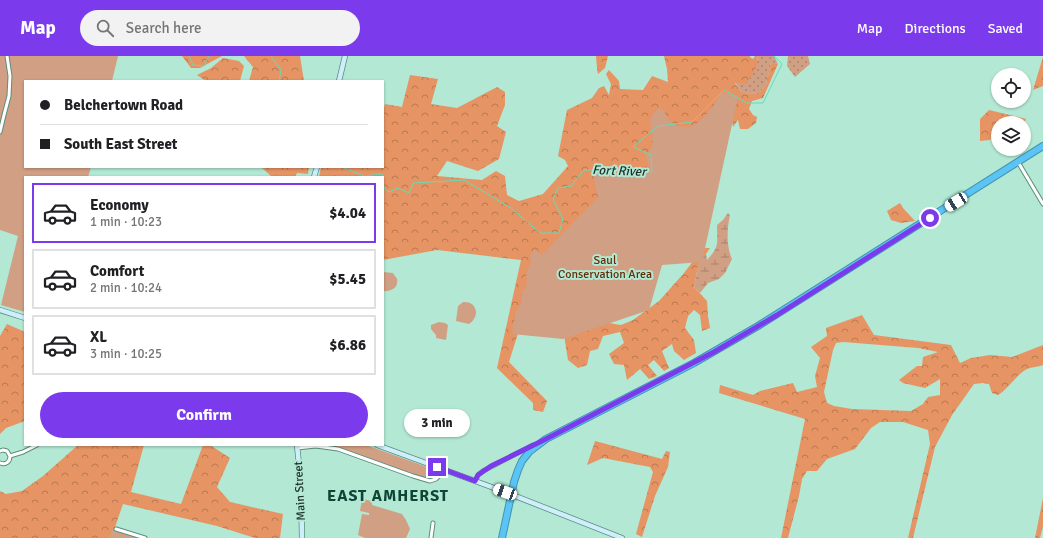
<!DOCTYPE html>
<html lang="en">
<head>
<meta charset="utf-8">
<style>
  body { margin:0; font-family:Signika,sans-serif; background:#f2f2f2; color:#202124; height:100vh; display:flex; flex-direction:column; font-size:15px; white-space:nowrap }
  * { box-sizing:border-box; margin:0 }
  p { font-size:13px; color:#757577 }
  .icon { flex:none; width:22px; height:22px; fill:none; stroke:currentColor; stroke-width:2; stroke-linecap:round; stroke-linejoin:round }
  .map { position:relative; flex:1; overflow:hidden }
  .panel { position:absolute; left:24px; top:120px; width:360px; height:270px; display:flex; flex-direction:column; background:#fff; border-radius:0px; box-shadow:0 1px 3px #0004 }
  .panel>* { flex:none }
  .guide { position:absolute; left:24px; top:24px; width:360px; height:88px; border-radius:0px; box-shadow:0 1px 3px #0004; display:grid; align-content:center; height:88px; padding:0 16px; background:#fff }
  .buttons { position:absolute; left:991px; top:12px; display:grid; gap:8px }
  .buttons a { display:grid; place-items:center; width:40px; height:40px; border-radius:50%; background:#fff; box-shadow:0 1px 3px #0004; font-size:20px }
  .end { position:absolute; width:18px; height:18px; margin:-9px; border:5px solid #7c3aed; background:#fff; box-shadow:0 0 0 2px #fff }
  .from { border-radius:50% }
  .bubble { position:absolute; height:28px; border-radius:14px; background:#fff; box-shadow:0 1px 3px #0004; font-size:13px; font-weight:700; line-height:28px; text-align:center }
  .car { position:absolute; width:12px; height:24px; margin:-12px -6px; border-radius:5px; box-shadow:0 0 3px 1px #0007; background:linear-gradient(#fff 24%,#345 0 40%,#fff 0 76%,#345 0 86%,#fff 0) }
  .guide b { display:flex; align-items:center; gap:14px; height:38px; font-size:15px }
  .guide b+b { border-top:1px solid #e0e0e0 }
  .guide i { width:10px; height:10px; background:#202124 }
  ul { padding:7px 0 0; list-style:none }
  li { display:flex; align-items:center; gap:12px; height:60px; margin:0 8px 6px; padding:0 8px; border:2px solid #e0e0e0; border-radius:0px }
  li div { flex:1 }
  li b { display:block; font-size:15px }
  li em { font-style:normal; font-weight:700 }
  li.on { border-color:#7c3aed }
  li>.icon { width:36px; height:36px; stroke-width:1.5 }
  .primary-button { display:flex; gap:8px; margin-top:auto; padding:8px 16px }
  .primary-button a { flex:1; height:46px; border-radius:24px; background:#7c3aed; color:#fff; font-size:16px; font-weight:700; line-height:46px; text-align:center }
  header { display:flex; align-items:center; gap:24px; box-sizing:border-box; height:56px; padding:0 20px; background:#7c3aed; color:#fff }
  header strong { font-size:19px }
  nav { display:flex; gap:22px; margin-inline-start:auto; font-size:14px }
  .search { width:280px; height:36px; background:#f2f2f2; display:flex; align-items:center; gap:10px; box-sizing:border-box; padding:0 14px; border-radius:22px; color:#757577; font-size:15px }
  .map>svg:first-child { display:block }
  .grass { fill:url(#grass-dots) }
  .forest { fill:url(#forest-crowns); fill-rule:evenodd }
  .wetland { fill:url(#wetland-marsh) }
  .park { fill:#d19f83 }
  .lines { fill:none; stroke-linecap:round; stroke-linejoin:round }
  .stream { stroke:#67dbb8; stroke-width:1 }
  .street-casing { stroke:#5b8e7d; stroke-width:5 }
  .secondary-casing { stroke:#5b8e7d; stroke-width:6 }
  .highway-casing { stroke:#4592af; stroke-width:8 }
  .street { stroke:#fff; stroke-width:3 }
  .secondary { stroke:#ceeefc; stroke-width:4.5 }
  .highway { stroke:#5ac5f5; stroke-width:6 }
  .route { stroke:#7c3aed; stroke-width:5 }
  .labels { text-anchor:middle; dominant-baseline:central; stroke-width:4; stroke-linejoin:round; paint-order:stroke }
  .park-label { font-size:12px; fill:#612d06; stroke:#b2e8d4 }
  .street-label { font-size:12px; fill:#1e332c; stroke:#b2e8d4 }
  .water-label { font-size:13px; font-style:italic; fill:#1b2f28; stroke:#b2e8d4 }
  .district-label { font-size:16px; font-weight:bold; letter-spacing:1px; fill:#0e4536; stroke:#b2e8d4 }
</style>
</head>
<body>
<header>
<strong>Map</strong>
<div class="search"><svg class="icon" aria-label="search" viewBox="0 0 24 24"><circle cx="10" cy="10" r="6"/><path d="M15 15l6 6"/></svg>Search here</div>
<nav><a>Map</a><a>Directions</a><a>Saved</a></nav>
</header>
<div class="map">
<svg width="1043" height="482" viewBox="0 0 1043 482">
  <defs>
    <pattern id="grass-dots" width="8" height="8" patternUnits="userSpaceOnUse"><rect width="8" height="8" fill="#d19f83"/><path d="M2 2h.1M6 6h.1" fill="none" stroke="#a9826b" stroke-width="1.8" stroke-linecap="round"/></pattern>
    <pattern id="forest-crowns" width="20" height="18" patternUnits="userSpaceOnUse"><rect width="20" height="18" fill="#e69463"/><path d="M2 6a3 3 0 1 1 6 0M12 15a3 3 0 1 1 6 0" fill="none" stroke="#ba7952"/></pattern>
    <pattern id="wetland-marsh" width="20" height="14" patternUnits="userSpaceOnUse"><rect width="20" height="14" fill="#d19f83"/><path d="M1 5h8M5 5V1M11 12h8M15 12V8" fill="none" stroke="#a9826b"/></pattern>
  </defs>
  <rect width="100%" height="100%" fill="#b2e8d4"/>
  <path class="grass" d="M757 0H774L778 8 771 6 766 29 759 38 742 37 735 26 758 4Z
    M788 0H808L810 8 795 21 787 10Z"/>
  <path class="forest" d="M182 0H222L200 12H191Z
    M244 0H300L304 25H249L253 11Z
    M596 0H608L605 12 598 18 597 12Z
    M664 0H750V1L753 3 755 0H757C760 10 751 20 746 28L735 27 742 37 759 38 766 29 771 6 778 8 763 42 752 45 749 53 753 59 757 61 756 67 748 73H740L738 64 733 71 731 58 678 100 543 198 509 306 547 345 543 356 533 354V347L497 312 521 204 437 194 383 204V121H319L321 111H383V56L385 48 402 51 410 19 438 23 431 48 457 52 497 31 505 36V49L497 70 506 76 499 103 478 115 447 105 437 120 482 124 496 115 505 120 507 139 519 145 543 138 568 110 565 104 558 100 567 54 592 42 599 32 604 30 609 39 611 28 606 18 609 14 619 25 620 33 643 34 652 20 668 26 667 13Z
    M1043 1V30L1033 34Z
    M223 2 239 5 244 10 240 25H206L197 19 211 12Z
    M989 54 1026 63 1024 67H998V74L990 84 980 85V63Z
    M261 111H309L308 118 297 117 295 121H272Z
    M900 147 903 152 915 165 901 167 891 164 887 155Z
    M703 192H710L698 210 694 231 707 245 708 260 710 272 702 275 700 259 694 254 688 260 685 272 694 284 696 297 684 304 674 295 672 288 662 295 669 312 664 315 654 304 648 309 657 320 649 323 640 313 627 324 624 309 614 308 609 298 624 287 620 276 603 280 598 293 590 295 587 309 578 312 568 304 564 279 603 266 621 269 633 264 659 245 684 217Z
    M862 259 874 279 951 289 960 307 971 302 990 299 1012 301 1043 289V309C1038 311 1032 311 1027 313 1016 319 1009 332 998 339L992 337 989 328 983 327 974 328 952 359 935 391 913 482H908L930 388 928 374 903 366H880L871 372 855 393 827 403 817 415H807L802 423 799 440 788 482H781L805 363 719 337 720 329 753 339 760 335 793 327 797 336 817 331 815 320 820 302 811 291 827 280 826 272ZM843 286 918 292 938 296 923 301 922 310H917L899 324 903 327 925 332 940 323V339L928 341 923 348 911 355 852 353 834 350 827 347 824 336 833 294 836 287Z
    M7 268 25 276V365L6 372 0 378V280Z
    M595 385 662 403 666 395 670 396 668 411 655 440 642 481 636 478 653 416 650 411 603 402 587 409Z
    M78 389H144L131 436 181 448 203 389H210L230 402 217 431 230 446 283 458 280 482H255L217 470 123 448 114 474 138 482H0V435L6 438 22 435 43 420Z
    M1043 442V470L1040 482H1035Z"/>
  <path class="wetland" d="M728 157 730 159C727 173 726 190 732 203L725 217 719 223 708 227 700 237 694 231 698 210 706 198 707 204C720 190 717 188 717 169L723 164Z"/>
  <path class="park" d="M0 0H118L112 25H25V111H91L88 121H25V256L1 249 18 180 0 174Z
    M721 37H727L738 41 702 206 662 209 649 254 563 283 512 278 513 268 515 263V257L522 245V236L526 231 527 223 526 219 531 206 530 200 534 193 542 199 598 141 592 114 619 117 627 120 632 121 647 117 650 112 648 107 646 99C648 96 651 94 652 91 655 75 642 63 660 52L663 53C667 62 672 70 683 71 700 73 713 50 721 37Z
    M383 216 393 217C394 219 396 221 397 223 399 232 390 236 383 235Z
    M463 246C478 245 480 261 469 268L456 265 458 250Z
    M439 266 445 267 448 269 446 284 436 282V279L431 273V269Z
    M321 389H366L438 415C434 421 432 423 424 422L335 391Z
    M362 443 372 445V449L402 458 406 464 410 473 406 482H365L358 479 362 458 369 459V457L360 455Z
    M112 474 138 482H109Z"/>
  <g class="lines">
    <path class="stream" d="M189 0 193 9 204 10 209 0
      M271 0 281 14 279 25
      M342 111 364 120 382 118 383 121
      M383 124 384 132 389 136 398 132 409 137 413 127 464 124 511 152 540 177H559L563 163 553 143 558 132 571 130 584 114H614L652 116 651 99 633 91 658 70 692 66 724 34 747 47H763L782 8 774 0"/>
    <g class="street-casing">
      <path id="street" d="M0 76 4 59 9 40 10 20 7 0
        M1018 106 1043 148
        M297 392 316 390 338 393 413 420 430 425 436 423 440 419 443 413
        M0 395 3 394 7 395 10 400
        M10 400 23 396 37 389
        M0 407C6 409 10 406 10 400
        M475 425 478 419 483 415 533 389
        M116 473 145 482
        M431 482 433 467"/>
    </g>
    <g class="secondary-casing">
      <path id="secondary" d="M339 25 345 0
        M314 121 317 111
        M0 254 25 262
        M297 389 301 429 302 482
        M377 389 505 436 622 482"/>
    </g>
    <g class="highway-casing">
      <path id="highway" d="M502 482 514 426 518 414 522 405 530 395 546 383 694 307 758 270 1043 90"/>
    </g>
    <use href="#street" class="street"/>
    <use href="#secondary" class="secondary"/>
    <use href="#highway" class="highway"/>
  </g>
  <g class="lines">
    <path class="route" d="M437 411 475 425 478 419 491 410 546 383 714 296 777 259 930 162"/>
  </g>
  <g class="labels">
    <g class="park-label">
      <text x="605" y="204">Saul<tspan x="605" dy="14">Conservation Area</tspan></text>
    </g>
    <g class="street-label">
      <text transform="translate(300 435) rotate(-93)">Main Street</text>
    </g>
    <g class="water-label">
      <text transform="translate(619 115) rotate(2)">Fort River</text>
    </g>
    <g class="district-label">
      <text x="388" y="440">EAST AMHERST</text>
    </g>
  </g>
</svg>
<div class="buttons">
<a><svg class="icon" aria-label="locate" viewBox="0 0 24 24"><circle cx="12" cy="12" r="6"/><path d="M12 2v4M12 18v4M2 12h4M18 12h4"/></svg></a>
<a><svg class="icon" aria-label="layers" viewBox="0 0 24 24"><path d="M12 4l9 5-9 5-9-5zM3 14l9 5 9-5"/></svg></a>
</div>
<i class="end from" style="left:930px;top:162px"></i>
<i class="end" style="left:437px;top:411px"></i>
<div class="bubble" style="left:404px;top:353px;width:66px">3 min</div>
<i class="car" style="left:956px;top:146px;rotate:238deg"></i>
<i class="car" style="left:505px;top:436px;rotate:290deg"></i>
<div class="guide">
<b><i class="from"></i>Belchertown Road</b>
<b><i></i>South East Street</b>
</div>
<section class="panel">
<ul>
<li class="on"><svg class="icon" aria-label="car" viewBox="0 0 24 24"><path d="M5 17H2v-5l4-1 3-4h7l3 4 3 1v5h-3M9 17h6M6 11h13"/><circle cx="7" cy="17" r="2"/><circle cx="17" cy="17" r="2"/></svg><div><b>Economy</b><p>1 min · 10:23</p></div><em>$4.04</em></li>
<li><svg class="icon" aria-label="car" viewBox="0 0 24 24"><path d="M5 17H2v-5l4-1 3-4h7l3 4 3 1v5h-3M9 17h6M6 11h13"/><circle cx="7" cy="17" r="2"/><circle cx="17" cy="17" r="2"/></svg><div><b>Comfort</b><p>2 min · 10:24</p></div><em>$5.45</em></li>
<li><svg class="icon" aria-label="car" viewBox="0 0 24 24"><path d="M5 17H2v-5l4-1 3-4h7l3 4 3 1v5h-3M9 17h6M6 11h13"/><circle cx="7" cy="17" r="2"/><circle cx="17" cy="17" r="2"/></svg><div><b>XL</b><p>3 min · 10:25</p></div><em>$6.86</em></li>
</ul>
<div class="primary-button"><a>Confirm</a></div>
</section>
</div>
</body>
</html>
